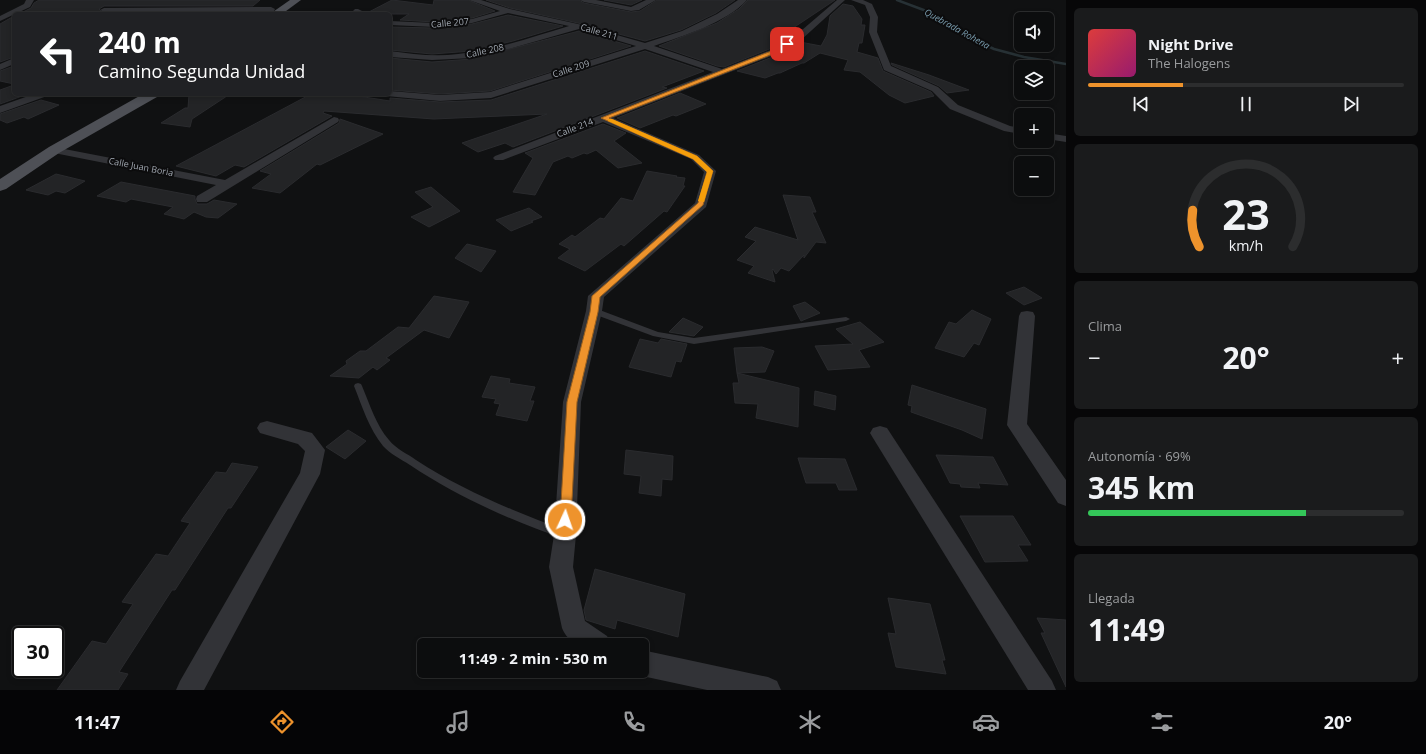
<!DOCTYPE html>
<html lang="es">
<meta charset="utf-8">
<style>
body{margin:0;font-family:"Open Sans",sans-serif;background:#1a1b1c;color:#f1f3f6;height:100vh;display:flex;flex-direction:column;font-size:15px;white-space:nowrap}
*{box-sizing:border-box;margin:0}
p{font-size:13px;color:#9a9c9e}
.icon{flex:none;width:22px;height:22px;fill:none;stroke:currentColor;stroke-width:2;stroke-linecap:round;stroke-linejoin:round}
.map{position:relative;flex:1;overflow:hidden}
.side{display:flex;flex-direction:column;gap:8px;padding:8px;background:#070708;width:360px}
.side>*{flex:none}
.guide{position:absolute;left:12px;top:12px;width:380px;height:84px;border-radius:6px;box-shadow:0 2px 6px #0003,0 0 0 1px #2c2d2e;background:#202124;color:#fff;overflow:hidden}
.tools{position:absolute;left:1014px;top:12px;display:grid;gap:8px}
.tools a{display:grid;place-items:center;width:40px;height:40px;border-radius:6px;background:#0c0d0e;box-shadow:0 2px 6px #0003,0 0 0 1px #2c2d2e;font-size:20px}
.speed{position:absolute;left:12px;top:626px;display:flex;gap:8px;font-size:20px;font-weight:700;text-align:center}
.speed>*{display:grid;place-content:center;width:52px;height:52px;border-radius:50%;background:#0c0d0e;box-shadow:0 2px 6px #0003,0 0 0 1px #2c2d2e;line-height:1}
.speed .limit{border:2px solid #111;border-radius:6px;background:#fff;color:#111}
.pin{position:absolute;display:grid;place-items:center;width:34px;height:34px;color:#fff;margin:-17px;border-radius:8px;box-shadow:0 2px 6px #0006}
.me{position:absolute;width:44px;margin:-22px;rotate:3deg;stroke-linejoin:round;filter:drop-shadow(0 0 3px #0008)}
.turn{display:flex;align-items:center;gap:14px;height:84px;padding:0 20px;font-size:18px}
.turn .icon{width:52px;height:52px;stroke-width:2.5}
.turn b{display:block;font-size:28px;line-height:34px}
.big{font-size:30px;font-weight:700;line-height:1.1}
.side .card{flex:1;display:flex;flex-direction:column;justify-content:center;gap:6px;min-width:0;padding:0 14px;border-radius:6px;background:#1a1b1c}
.side .dial{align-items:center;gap:0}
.dial svg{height:104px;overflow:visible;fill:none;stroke:#2c2d2e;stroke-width:7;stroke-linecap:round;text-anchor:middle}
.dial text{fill:#f1f3f6;stroke:none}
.song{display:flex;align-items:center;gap:12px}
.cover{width:48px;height:48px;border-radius:6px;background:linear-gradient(135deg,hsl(0 70% 55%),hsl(320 70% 35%))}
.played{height:4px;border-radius:2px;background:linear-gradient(90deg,#ee932c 30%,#2c2d2e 30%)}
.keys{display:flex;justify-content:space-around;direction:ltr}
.heat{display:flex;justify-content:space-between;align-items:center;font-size:22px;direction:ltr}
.charge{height:6px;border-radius:3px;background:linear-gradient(90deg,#34c759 69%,#2c2d2e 0)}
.trip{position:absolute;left:417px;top:638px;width:232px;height:40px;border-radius:6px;background:#0c0d0e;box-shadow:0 2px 6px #0003,0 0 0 1px #2c2d2e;font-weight:700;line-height:40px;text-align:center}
.menu{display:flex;height:64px;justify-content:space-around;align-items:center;background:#050506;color:#9a9c9e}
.menu .icon{width:28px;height:28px}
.menu .current{color:#ee932c}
.menu b{font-size:18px;color:#f1f3f6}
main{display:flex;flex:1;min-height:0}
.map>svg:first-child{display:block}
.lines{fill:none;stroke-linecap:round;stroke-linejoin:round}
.stream{stroke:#273135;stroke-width:2.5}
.building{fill:#232426;stroke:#2a2b2e}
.lane{fill:#323337;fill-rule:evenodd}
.street{fill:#323337;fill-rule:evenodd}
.primary{fill:#4e5056;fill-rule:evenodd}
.route{fill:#ee932c;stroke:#9b601d}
.slow{fill:#f59e0b}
.labels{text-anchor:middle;stroke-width:4;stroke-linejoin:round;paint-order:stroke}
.far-street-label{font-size:9px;fill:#a2a9b2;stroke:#0c0c0d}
.far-water-label{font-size:9px;font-style:italic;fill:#799cae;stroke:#0c0c0d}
</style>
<main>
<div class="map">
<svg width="1066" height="690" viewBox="0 0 1066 690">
<rect width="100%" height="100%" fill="#101112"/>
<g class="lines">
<polyline class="stream" points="897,0 929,12 969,37 994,49 1024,57 1066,64"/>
</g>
<g class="building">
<polygon points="39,0 260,0 253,6 104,6 99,9 104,14 244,13 243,14 19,14 31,8 34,3"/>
<polygon points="392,0 433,5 434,0 468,0 495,11 472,18 434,22 400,20 409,14 365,14"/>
<polygon points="486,0 579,0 584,3 631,12 640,11 657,0 735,0 716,13 681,30 645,41 578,23 510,8"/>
<polygon points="604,0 642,0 631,5"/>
<polygon points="748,0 835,0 778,38 786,39 772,48 724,67 717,66 659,46 717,23 739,9"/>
<polygon points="843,4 853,6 862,19 861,25 865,25 862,43 859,43 857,52 878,58 883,71 931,92 934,96 905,103 889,95 860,72 844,70 848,60 820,53 804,63 802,63 780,73 778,73 765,78 737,71 780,54 800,42 821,46 827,35 830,16"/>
<polygon points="508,15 563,26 513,41 472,51 432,54 390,50 391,27 434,28 472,24"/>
<polygon points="14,16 14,57 0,62 0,24"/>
<polygon points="579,31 631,46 490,91 440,94 390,90 390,58 432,62 472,59"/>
<polygon points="645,51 704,71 662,87 667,88 513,147 505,143 478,152 462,143 547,114 434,119 324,111 323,113 332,116 244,167 235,165 216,176 176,166 311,94 345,94 390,101 390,98 440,102 491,100"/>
<polygon points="891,63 929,75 969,90 947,93 939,86 892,65"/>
<polygon points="14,66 14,84 0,81 0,71"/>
<polygon points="14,85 14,95 25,95 0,104 0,90"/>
<polygon points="680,93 706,104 676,116 673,115 640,128 617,118"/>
<polygon points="189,94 230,94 192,119 190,127 161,123 185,108 188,108"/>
<polygon points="41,100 59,105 28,119 24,117 7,123 0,120 0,114"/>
<polygon points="340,119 383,134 320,165 317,164 280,193 252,188 271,174 260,171 339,123"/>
<polygon points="603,124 626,133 614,141 642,163 618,168 596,150 587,154 584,153 572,158 568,156 553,162 535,195 513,192 533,158 525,153"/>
<polygon points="647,171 677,176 676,177 685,178 683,186 685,186 667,212 664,211 624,246 621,244 585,271 558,258 570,249 559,244 572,235 575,237 600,218 604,219 621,198 633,201"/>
<polygon points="56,174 85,181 65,193 56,191 48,195 26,190"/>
<polygon points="121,182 195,196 195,199 197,204 207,204 214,200 237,204 218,218 206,217 194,212 184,219 164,214 173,207 131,199 126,202 97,196"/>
<polygon points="431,187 460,211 429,227 411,217 433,207 415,192"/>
<polygon points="783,195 810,197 816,212 812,212 826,243 816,242 804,258 804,255 789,271 781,268 776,274 773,269 772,270 775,282 748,273 754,266 737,260 756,241 745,237 755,227 798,240"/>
<polygon points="529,208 542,217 531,221 533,222 511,231 496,220"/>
<polygon points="467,244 496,251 481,272 455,258"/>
<polygon points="1024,287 1042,298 1024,305 1006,293"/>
<polygon points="434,296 469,302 449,338 424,330 386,358 390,360 377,370 373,367 359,378 330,376 347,364 346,361 360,351 366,351 398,327 409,328"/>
<polygon points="805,302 820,313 801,321 793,306"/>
<polygon points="972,310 991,319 979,345 974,343 964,357 935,348 949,322 956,324"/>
<polygon points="683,318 703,327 694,336 669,332"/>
<polygon points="860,322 884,342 859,350 870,367 828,370 815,346 853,344 836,329"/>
<polygon points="640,339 658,343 661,339 687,344 681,362 676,361 671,377 629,367"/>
<polygon points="762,347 774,351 765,372 737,373 734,348"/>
<polygon points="737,373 799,388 798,427 756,418 758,404 735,403 733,383 739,383"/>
<polygon points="491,376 510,379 509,383 535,387 530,401 534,401 527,421 496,415 500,404 494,403 496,399 482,397"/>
<polygon points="912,385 986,409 982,439 962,430 911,412 912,406 908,405"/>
<polygon points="815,391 836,396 835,410 814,405"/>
<polygon points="348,430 366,441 345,459 326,447"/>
<polygon points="626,450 673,456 672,480 662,479 661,496 639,493 641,476 624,474"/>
<polygon points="936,455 993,457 1008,485 978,483 980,488 961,487 960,484 950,483"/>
<polygon points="798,458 845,459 857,490 839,490 836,483 806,483"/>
<polygon points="232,463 258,467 231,508 228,508 175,590 172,590 119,672 128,674 118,690 57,690 92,641 106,644 133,604 122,602 156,554 168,556 190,523 181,521 216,472 226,473"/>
<polygon points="960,516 1013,516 1031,545 1018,545 1028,561 985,562"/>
<polygon points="595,569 685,594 678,637 617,620 615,629 586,620 584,610"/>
<polygon points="888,598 930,604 945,660 942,660 946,674 896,667 888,633 896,634"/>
<polygon points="1037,618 1066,620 1066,687 1041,633 1045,633"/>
</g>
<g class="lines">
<g class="lane">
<polygon points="591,309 597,309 658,332 694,338 846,317 850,319 846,321 694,344 653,336 591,313 590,311"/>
<path d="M358,383L361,384L362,386C370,405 376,425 389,440C396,449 408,454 416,460C464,491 515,512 568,531L569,534L568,537L564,539C510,520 458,497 410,465C401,459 390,454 383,446C369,429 362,406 354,386L355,384Z"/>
</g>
<g class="street">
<polygon points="26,0 34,0 30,7 0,21 0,16 24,4"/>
<path d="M469,0H481L510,9L578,24L645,43L682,31L717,14L738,0H747C726,23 683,36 654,46L722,69L773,49L795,36L837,0H845L801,40L779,53L613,118L699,155L716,171L706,207L604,297L602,311L581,402L576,535L573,567L585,621L607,636L611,645C590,645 571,650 562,628L549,567L554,535L563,402L586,311L588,296L695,203L704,172L691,159L603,122L503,160H495L493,158L495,156L713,72L645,49L491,98L440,101L386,96L385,94H390V91L440,95L490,92L636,46L579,29L505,50L472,58L432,60L390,57V51C412,54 435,57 458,54C496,50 532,37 569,26L508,13L472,23L434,27L390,25V21L434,23L472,19L500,11Z"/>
<polygon points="580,0 596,0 631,7 646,0 656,0 639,10 631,11 584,2"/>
<polygon points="851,0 863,0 872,4 878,17 877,32 891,66 938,87 958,105 1010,126 1021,128 1021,134 1004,131 950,109 932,91 884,70 869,32 870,17 865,5"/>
<polygon points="271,7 275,9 274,11 104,12 100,10 104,8"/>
<polygon points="355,9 358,9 362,11 359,14 350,14"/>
<polygon points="14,58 14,64 0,70 0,64"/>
<polygon points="34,94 48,94 47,96 0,113 0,106"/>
<polygon points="334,117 338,118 339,120 338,122 207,202 197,202 196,199 197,196 216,185 54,153 50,152 48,150 50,148 54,147 225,180"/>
<polygon points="1047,133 1066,136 1066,142 1047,139"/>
<polygon points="1027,311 1033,312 1035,316 1027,424 1066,480 1066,506 1058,503 1007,425 1019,316 1021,312"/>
<polygon points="267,421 312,433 325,450 320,474 204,690 176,690 180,681 300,473 305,451 298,444 260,433 257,428 260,423"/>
<polygon points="880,426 887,428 1052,681 1056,690 1028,690 873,438 870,433 873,428"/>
<polygon points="642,650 768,677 777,681 781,690 707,690 642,676 632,671 642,671"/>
</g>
<g class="primary">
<polygon points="290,0 301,0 282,14 270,14"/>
<polygon points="143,94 158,94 157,97 59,153 6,189 0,191 0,179 49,147"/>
</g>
</g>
<polygon class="route" points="785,43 789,44 778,52 609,118 697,156 713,171 703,205 600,297 598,312 577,402 571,520 570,523 565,525 561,523 560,520 567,402 590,312 592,296 698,203 707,172 693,159 601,118 748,60 774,50"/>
<polygon class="slow" points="608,119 612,119 697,156 713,171 704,202 698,201 707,172 693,159 608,121"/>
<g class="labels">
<g class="far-street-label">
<text transform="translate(450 23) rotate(-5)" y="3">Calle 207</text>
<text transform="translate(599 32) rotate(16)" y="3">Calle 211</text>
<text transform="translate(485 51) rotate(-12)" y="3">Calle 208</text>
<text transform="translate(571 69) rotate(-18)" y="3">Calle 209</text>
<text transform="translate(575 128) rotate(-21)" y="3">Calle 214</text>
<text transform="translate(141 167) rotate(11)" y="3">Calle Juan Boria</text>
</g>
<g class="far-water-label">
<text transform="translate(957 29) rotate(29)" y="3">Quebrada Rohena</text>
</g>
</g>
</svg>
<div class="tools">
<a><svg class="icon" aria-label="sound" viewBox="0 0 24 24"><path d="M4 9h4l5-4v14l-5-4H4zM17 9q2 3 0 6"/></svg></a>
<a><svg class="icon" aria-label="layers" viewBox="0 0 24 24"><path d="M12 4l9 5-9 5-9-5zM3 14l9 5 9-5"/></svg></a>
<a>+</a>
<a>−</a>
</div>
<div class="speed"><div class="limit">30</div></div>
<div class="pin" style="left:787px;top:44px;background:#d93025"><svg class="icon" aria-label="arrive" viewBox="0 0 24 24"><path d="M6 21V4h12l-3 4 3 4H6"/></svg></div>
<svg class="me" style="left:565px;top:520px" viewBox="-20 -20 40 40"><circle r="17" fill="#ee932c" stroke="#fff" stroke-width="3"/><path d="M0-11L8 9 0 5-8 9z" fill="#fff"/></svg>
<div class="trip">11:49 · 2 min · 530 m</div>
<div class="guide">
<div class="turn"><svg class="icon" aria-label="left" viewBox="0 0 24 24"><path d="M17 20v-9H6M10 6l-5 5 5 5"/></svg><div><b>240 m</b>Camino Segunda Unidad</div></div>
</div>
</div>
<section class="side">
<div class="card">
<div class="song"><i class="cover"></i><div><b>Night Drive</b><p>The Halogens</p></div></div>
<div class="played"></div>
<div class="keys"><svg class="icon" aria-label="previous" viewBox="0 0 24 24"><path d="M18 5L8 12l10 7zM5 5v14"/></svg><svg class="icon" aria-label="pause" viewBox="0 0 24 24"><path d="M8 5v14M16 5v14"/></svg><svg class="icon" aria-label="next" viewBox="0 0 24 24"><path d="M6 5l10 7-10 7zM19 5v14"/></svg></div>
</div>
<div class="card dial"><svg viewBox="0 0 100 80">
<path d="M14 69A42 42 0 1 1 86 69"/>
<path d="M14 69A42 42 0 0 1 9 41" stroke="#ee932c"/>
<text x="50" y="56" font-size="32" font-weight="700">23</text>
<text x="50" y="72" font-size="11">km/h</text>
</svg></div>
<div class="card"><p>Clima</p>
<div class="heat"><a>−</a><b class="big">20°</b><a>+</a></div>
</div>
<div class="card"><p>Autonomía · 69%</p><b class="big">345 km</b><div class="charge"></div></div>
<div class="card"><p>Llegada</p><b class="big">11:49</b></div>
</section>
</main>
<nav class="menu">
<b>11:47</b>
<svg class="icon current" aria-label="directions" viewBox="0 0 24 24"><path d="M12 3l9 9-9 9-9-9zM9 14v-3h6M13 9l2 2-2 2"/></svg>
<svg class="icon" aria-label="music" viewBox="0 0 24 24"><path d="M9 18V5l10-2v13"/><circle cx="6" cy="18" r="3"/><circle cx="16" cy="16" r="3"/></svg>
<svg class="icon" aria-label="phone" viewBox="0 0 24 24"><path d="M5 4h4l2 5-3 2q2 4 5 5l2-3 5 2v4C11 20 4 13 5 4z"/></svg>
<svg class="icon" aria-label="climate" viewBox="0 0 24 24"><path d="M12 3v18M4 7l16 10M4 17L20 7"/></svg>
<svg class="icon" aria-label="car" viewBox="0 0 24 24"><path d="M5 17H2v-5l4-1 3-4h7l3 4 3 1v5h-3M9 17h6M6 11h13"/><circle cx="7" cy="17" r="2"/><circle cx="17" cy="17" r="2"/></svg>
<svg class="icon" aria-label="filters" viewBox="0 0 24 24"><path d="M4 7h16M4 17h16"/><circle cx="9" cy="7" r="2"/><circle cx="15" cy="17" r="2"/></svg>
<b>20°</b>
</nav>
